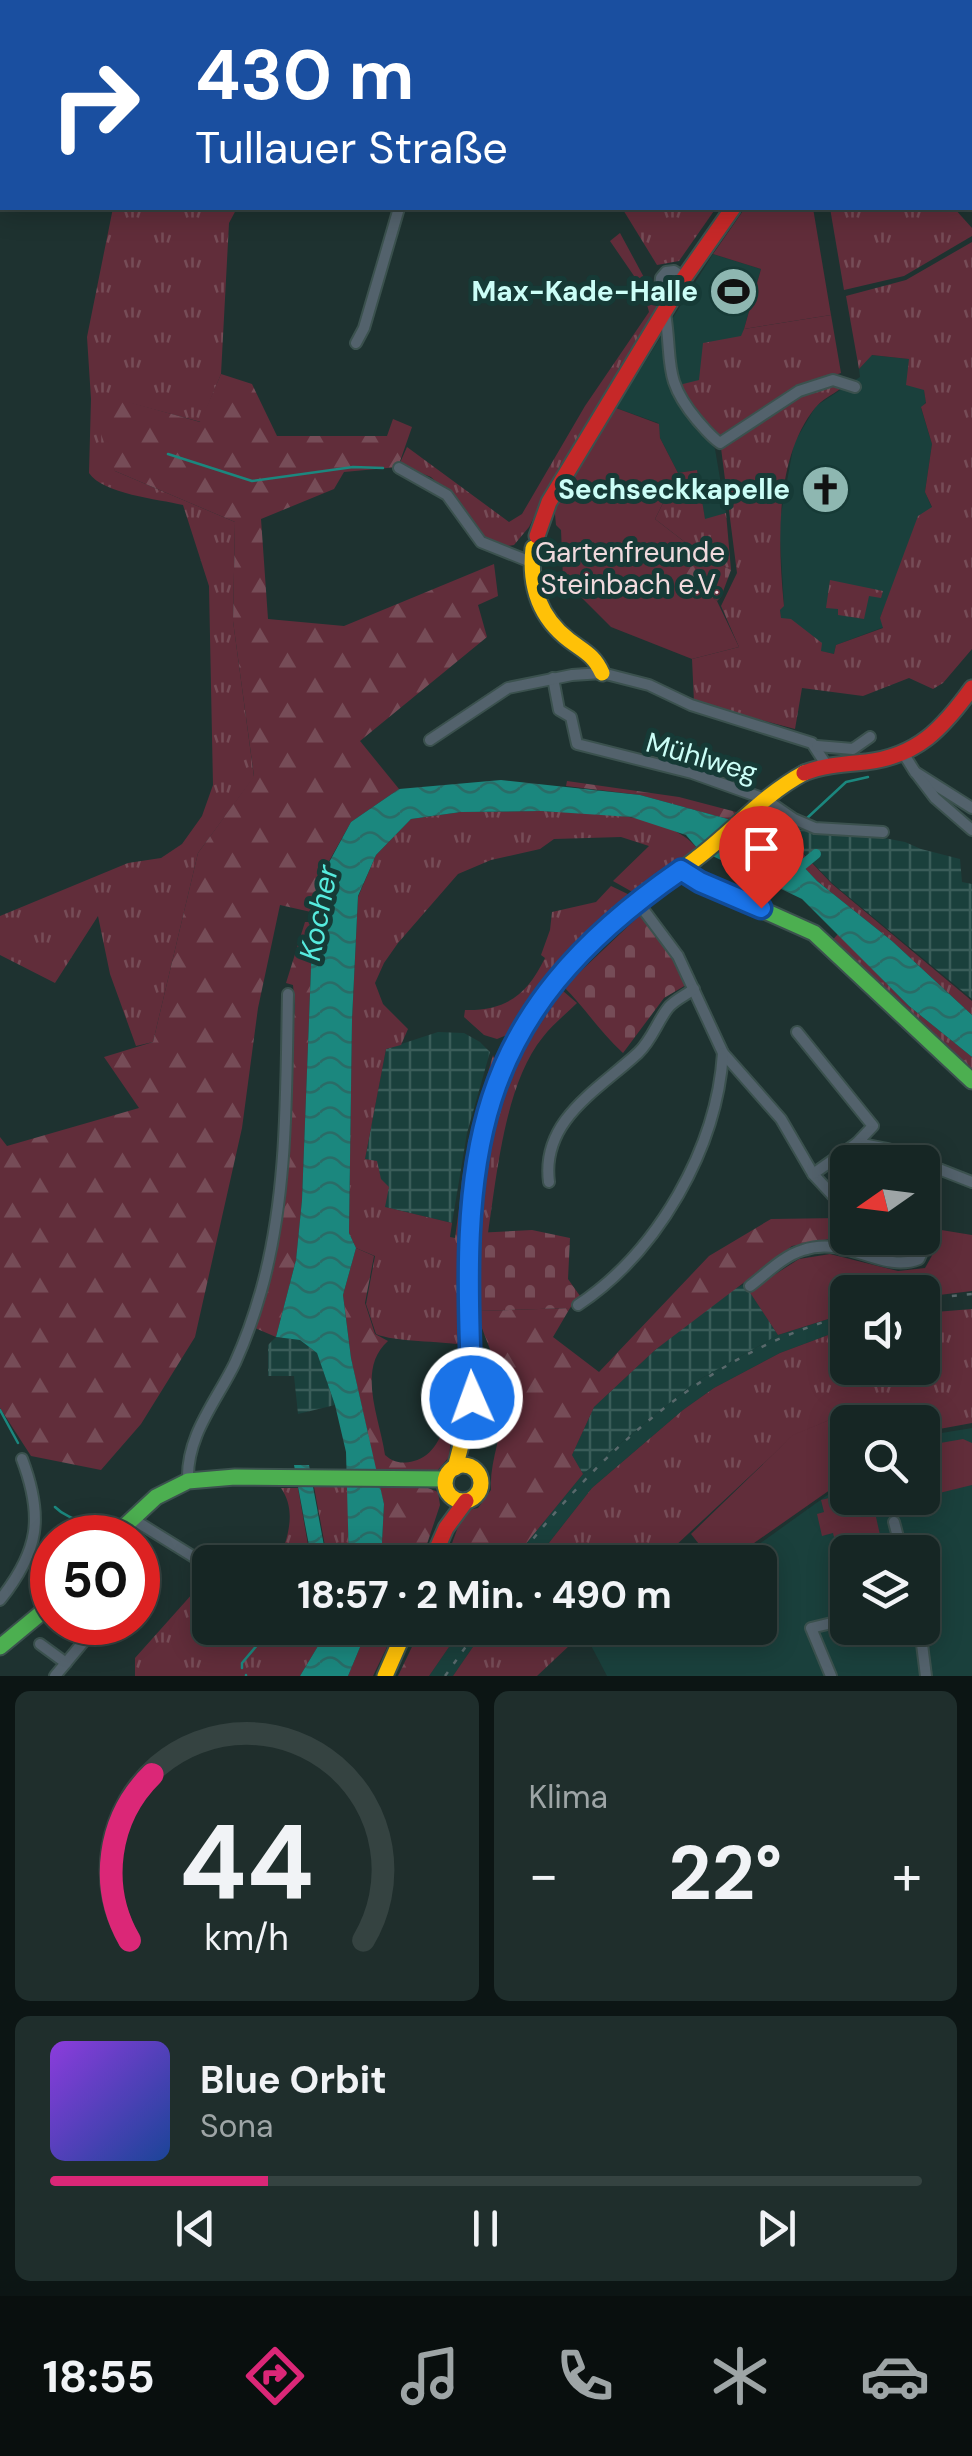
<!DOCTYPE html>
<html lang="de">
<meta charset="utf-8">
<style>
body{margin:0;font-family:"DM Sans",sans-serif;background:#1f2e2c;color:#f1f3f6;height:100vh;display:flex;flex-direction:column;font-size:38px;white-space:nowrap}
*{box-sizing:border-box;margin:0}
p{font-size:32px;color:#9ea5a6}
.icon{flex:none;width:55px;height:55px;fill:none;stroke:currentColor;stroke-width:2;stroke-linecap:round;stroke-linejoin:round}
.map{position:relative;height:1676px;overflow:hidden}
.drawer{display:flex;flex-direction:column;gap:15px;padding:15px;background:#0c1514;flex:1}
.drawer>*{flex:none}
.guide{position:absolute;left:0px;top:0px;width:972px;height:210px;box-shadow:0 5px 25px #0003,0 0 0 2px #354341;background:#1a4fa0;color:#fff;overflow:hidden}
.needle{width:65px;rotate:256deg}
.tools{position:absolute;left:830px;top:1145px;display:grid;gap:20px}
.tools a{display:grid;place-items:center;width:110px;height:110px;border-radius:15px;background:#162624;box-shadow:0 5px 25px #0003,0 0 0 2px #354341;font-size:50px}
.speed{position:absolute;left:30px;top:1515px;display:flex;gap:20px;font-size:50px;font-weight:700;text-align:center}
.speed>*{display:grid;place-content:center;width:130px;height:130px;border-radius:50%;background:#162624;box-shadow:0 5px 25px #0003,0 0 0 2px #354341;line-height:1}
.speed .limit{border:15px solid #d22;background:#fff;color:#111}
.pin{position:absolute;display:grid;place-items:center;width:85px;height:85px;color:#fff;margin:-102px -42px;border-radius:50% 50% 50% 0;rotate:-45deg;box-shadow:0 0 10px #0007}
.pin .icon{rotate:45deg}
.me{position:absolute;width:110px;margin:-55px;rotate:358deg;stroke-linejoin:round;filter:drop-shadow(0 0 8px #0008)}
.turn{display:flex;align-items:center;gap:35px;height:210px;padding:0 30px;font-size:45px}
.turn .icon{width:130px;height:130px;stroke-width:2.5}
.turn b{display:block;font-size:70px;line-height:85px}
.big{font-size:75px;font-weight:700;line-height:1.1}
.drawer .tile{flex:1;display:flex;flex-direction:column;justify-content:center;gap:15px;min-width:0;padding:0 35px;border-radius:15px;background:#1f2e2c}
.drawer .dial{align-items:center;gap:0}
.dial svg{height:260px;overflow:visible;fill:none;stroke:#354341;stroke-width:7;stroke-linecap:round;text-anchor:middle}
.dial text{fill:#f1f3f6;stroke:none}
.song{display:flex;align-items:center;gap:30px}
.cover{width:120px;height:120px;border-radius:15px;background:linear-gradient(135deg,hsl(270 70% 55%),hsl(220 70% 35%))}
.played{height:10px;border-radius:5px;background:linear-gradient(90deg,#db2777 25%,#354341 25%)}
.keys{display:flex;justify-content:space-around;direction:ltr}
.heat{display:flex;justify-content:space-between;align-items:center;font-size:55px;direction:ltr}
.drawer .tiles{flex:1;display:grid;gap:15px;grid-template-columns:1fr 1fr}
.tile:last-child{grid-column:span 2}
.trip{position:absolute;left:192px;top:1545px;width:585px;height:100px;border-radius:15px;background:#162624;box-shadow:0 5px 25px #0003,0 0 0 2px #354341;font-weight:700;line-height:100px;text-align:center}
.dock{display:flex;height:160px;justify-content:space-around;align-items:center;background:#090f0e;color:#9ea5a6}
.dock .icon{width:70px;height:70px}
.dock .on{color:#db2777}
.dock b{font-size:45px;color:#f1f3f6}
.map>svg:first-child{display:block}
.built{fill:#1a403c;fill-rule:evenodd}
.industrial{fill:url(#industrial-grid)}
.grass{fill:url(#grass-tufts)}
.forest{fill:url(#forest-firs)}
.cemetery{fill:url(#cemetery-stones)}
.garden{fill:#612d3a}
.water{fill:url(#water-waves)}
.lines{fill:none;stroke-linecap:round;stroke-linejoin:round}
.stream{stroke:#1b877e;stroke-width:2.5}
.canal{stroke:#1b877e;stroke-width:10}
.street-casing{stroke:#3b514e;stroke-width:14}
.fast-casing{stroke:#3b514e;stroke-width:19}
.slow-casing{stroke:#3b514e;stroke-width:19}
.jam-casing{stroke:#3b514e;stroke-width:19}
.street{stroke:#53626c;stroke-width:10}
.fast{stroke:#4caf50;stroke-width:15}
.slow{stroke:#ffc107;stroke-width:15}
.jam{stroke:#c62828;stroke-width:15}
.rail{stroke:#59696c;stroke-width:2.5;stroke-dasharray:5 10;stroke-linecap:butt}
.route-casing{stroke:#114b97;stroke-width:25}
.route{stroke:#1a73e8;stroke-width:18}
.labels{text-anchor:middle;stroke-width:10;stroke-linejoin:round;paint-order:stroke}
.poi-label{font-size:28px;font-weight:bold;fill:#cbfef7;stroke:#163a36;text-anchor:end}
.park-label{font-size:28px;fill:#f0dadd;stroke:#163a36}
.street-label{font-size:28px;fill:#cbfef7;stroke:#163a36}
.water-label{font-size:30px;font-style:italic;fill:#56ebde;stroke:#163a36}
</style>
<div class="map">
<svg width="972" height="1676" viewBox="0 0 972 1676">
<defs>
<pattern id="industrial-grid" width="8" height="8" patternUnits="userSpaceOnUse" patternTransform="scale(2.5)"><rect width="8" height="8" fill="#1a403c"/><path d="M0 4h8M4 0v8" fill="none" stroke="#3a5d59"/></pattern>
<pattern id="grass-tufts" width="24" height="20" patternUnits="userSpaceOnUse" patternTransform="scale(2.5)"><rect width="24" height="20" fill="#612d3a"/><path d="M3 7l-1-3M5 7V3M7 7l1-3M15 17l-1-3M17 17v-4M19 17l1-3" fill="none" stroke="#764c57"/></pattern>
<pattern id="forest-firs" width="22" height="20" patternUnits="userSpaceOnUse" patternTransform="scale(2.5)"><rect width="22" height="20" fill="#612d3a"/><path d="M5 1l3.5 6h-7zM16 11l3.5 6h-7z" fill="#764c57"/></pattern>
<pattern id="cemetery-stones" width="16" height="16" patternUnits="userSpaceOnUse" patternTransform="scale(2.5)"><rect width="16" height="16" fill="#612d3a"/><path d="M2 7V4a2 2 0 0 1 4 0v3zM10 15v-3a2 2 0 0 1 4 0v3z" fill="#764c57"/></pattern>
<pattern id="water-waves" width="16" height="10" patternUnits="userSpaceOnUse" patternTransform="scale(2.5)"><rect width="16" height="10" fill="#1b877e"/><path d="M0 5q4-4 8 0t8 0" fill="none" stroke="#2a6c67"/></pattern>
</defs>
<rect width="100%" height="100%" fill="#1e3230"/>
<g class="built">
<polygon points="713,254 761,269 742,336 699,380 675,393 715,449 726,513 705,520 697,470 678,473 660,438 658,423 616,408"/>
<polygon points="871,355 909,359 924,390 926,402 921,408 932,444 925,492 932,508 900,568 880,618 884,627 836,645 834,654 820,651 781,619 780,610 784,605 779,525 794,443 816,406 860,377 859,369"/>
<polygon points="847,1313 847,1328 780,1353 714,1388 683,1410 592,1488 534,1562 511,1562 583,1474 695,1382 778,1335"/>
<path d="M972,1428V1676H607L586,1636L595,1628H760V1562H734L847,1481L848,1498H922L923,1436ZM848,1552H922V1628H848Z"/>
<polygon points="462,1628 486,1628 453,1676 429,1676"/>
</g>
<g class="industrial">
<polygon points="799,830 858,833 905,842 921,849 960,859 962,882 972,884 972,999 832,883 791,840"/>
<polygon points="438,1032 464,1033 480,1042 490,1052 467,1133 452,1223 385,1207 383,1182 365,1159 386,1049"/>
<polygon points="745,1284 778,1335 695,1382 583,1474 572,1455 594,1407 655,1350 730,1291"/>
<polygon points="276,1337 300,1340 317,1353 335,1405 298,1414 294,1376 268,1376 268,1345"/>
</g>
<g class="grass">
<path d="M113,208H237L229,223L221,374L201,422L104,396L115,471L235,522L233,621L254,777L198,853L153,1042L136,1046L110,974L98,916L55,983L0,955V916L128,863L161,858L182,844L202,816L213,785L209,586L183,505C158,499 103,494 89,473L91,399L87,337Z"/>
<polygon points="622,208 716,208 679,261 657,265"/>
<polygon points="830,208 954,208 972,228 972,236 904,276 844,290"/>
<polygon points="620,233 660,307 623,372 557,471 529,527 514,545 501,547 482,540 448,493 431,477 399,465 407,447 509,522 522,514 585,406 649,312 643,289 610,241"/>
<path d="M972,242V649L943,683L933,689L909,678L863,696L802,688L795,729L694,702L692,659L739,647L721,606L737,573L721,448L801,395L836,383L840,389C832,395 821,400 815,408C774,459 778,545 784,606L780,610L781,618L791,619L822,643L821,651L834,654L836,645L883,628L880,618L918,516L932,507L925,492L932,444L921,407L926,403L924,390L906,385L909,359L872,355L859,369L846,296L906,280Z"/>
<polygon points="831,315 841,373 802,386 725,437 714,435 677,390 683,384 699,380 703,343 741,336 744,329"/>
<polygon points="697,470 705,519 726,513 731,570 699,553 655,519 678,473"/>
<polygon points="830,580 883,591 881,598 869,596 864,619 838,615 838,609 826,608"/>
<path d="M541,811C588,814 666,810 698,849L636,894L613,881L649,846L621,837L554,839L540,849L491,860L458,874L398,943L384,963L375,983L383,1004L408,1029L401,1045L386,1049L365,1159L377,1161L381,1179L389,1187L385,1207L452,1223L450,1237L455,1238L468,1142L493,1055L497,1066L485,1099L464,1345C441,1341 394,1342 376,1334L366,1304L375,1256L356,1248L349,1233L352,1020L358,897L376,855L411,819L461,812Z"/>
<polygon points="764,813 799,830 791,841 832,884 972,1001 972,1015 892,941 817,881 785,847 746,824"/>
<path d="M611,886L634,897L512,1033L497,1039L484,1035L464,1017L465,1010C506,1011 527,995 545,958L541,955L550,930L552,912L596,902Z"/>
<polygon points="838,934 909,1006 972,1057 972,1076 828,945"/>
<path d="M563,991L577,1003C566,1014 553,1024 543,1037C505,1083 497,1174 488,1233H475C481,1143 498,1058 563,991Z"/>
<polygon points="972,1309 972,1423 923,1432 922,1422 874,1422 871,1413 841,1415 793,1436 658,1562 534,1562 592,1488 683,1410 714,1388 780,1353 847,1328 848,1368 922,1368 923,1313"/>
<polygon points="312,1476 348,1477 349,1562 328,1562"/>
<path d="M281,1488H298L311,1562H278C288,1538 297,1511 281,1488Z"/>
<polygon points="210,1574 210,1628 320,1628 321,1641 300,1676 135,1676 135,1658"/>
<polygon points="486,1628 588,1628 537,1676 453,1676"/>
</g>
<g class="forest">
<polygon points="221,374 252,384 277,436 387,436 393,419 412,427 398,467 344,472 334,489 261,519 268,619 344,626 494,564 498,596 478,605 487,637 360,741 399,789 351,822 319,879 312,942 302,1200 296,1260 276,1337 255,1328 274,1267 295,1005 293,985 286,983 305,922 309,922 311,912 280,905 258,1008 242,1128 195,1337 141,1424 101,1470 31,1456 0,1408 0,1137 7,1146 139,1108 104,1057 153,1042 198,853 254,776 233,621 235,522 115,471 99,429 104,395 200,422"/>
<polygon points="567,781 679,797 740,813 731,820 640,795 566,786"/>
<path d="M841,1218L847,1222L848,1238C870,1238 890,1244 913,1246L911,1254L895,1256L829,1239L792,1246L655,1350L594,1407L572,1455L583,1474L511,1562H445L464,1511L478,1508L491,1490C489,1459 506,1428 503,1395C500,1368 484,1337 476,1311L570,1308L553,1337L599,1372L709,1256L771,1219Z"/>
<path d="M356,1248L374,1256L365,1303L375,1334L388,1341C356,1369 380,1419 385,1455C394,1463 402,1464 414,1461C453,1451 451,1383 457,1350L460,1352L449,1457L436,1472L376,1471L351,1358L343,1295Z"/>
<polygon points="380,1488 428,1488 438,1492 440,1505 421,1562 381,1562 384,1504"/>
<polygon points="368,1628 396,1628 373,1676 348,1676"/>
<polygon points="421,1628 462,1628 429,1676 398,1676"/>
</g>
<g class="cemetery">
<polygon points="699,553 731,570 721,597 717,601 683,578"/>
<path d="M641,914L670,953L686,985L664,998L623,1053C600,1032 585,1008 564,987Z"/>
<polygon points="532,1230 570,1238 568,1279 580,1296 570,1308 476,1311 475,1233"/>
</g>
<g class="garden">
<polygon points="745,208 813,208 831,315 744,329 761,269 713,254"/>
<polygon points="616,408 659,424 660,438 678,473 655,519 699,553 684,578 717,601 739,647 692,659 611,627 563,579 561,530 556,525 554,504"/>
<polygon points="923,1227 972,1235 972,1291 923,1297 922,1292 848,1292 847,1313 778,1335 749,1291 799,1259 830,1254 898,1271 925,1268 934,1252 929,1236 923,1235"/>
<polygon points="871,1414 873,1422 848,1422 847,1478 727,1562 713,1562 691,1534 793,1435 841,1415"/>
<polygon points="963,1439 972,1443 972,1485 923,1497 923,1446"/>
<polygon points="847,1488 848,1498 920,1498 874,1508 882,1544 838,1554 833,1533 822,1536 817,1514 824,1512 821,1500 837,1496"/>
</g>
<g class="water">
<polygon points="501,780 640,795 746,824 785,847 817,881 892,941 972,1015 972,1057 909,1006 802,899 698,849 686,835 631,817 541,811 461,812 411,819 376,855 358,896 352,1020 349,1233 356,1248 343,1295 351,1358 384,1504 381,1562 349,1562 346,1452 335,1405 317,1353 300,1340 276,1337 296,1260 302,1200 312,942 320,879 351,822 399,789"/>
<polygon points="294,1465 309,1465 327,1562 312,1562"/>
<polygon points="320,1628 368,1628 348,1676 300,1676 321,1641"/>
</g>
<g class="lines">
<g class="stream">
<polyline points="168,454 252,481 353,467 383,468"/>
<polyline points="805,820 846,782 868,777"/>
<polyline points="784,848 800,827"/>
<polyline points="0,1410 18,1443"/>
<path d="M55,1507C70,1522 88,1520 106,1531"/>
<polyline points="232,1628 230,1634 235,1642 257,1637 259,1643 242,1663 242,1668"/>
<polyline points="246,1675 246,1676"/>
</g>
<polyline class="canal" points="794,872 816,854"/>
<defs>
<g id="street">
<polyline points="369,0 373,2"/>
<polyline points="714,2 719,0"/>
<polyline points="842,2 843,0"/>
<polyline points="673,297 660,290 661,278 666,272 674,271 684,278"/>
<path d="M665,313C673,362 662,378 697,420C705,429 710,436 720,443L799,391L833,380L855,387"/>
<polyline points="356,343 364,328 399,208"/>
<polyline points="399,468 447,495 481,542 531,562"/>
<polyline points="553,678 559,710 571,717 577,744 692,773 765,799 794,819 815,828 883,832"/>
<polyline points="430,740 508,688 572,675 602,673 649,685 691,705 812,743 827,766"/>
<polyline points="817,746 853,749 870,737"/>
<polyline points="905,756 915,772 972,808"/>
<polyline points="916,773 935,798 972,830"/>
<polyline points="637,901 678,956 723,1053 781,1119 813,1174 848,1212"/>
<polyline points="797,1032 873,1126 857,1143 888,1149 972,1182"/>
<polyline points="813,1174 857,1143"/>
<path d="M549,1182C541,1120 598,1090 638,1053C652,1040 657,1022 668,1008C674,1000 686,995 694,989"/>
<path d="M750,1286C766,1274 783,1256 803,1250C848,1235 882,1274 919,1259L923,1250L921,1240L902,1238"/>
<path d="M578,1305C658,1252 717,1148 723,1053"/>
<path d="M188,1481C186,1436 216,1402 235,1363C246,1339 254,1316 261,1291C288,1196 286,1091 288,994"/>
<polyline points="131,1518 210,1567"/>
<polyline points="894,1522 902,1552"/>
<polyline points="138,1599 153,1575"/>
<path d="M0,1600C39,1551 44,1517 22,1459"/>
<polyline points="920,1628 926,1676"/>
<polyline points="40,1644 66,1663"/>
<polyline points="55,1676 100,1622"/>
<polyline points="831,1676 811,1628 848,1619"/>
</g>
<g id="fast">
<polyline points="971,0 972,21"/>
<polyline points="681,870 700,882 814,933 972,1081"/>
<polyline points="112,1538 156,1497 188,1481 235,1477 446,1479"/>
<polyline points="0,1647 52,1604"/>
</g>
<g id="slow">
<path d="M533,548C529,585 539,617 569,640C585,652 594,655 602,673"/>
<circle cx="463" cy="1483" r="18"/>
<path d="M455,1468C481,1382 463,1293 469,1204C478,1084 537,983 629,906C651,889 676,875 697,858C734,830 763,795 804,773"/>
<polyline points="385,1676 406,1628"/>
</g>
<g id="jam">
<polyline points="537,536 549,502 673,297 683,290 684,278 733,208"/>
<path d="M804,773C824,765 845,764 866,762C918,756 943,728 972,688"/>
<polyline points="431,1562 446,1528 466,1501"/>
</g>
</defs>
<use href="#street" class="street-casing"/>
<use href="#fast" class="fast-casing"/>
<use href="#slow" class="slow-casing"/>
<use href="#jam" class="jam-casing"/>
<use href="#street" class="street"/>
<use href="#fast" class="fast"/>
<use href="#slow" class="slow"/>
<use href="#jam" class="jam"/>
<g class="rail">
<polyline points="922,1299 972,1294"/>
<path d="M515,1562C599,1452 709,1351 848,1315"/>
<polyline points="445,1676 479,1628"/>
</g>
</g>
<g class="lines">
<defs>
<path id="route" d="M472,1398C461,1156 466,1018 681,870L700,882L761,908"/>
</defs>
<use href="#route" class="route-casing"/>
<use href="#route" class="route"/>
</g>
<defs>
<symbol id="stadium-disc" viewBox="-11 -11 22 22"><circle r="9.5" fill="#8eb7b1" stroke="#163a36"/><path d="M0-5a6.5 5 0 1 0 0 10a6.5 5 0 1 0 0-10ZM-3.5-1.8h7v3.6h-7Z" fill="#111"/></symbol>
<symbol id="church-disc" viewBox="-11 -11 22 22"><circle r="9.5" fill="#8eb7b1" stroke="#163a36"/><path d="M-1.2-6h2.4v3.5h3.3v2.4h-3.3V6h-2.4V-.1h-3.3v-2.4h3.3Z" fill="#111"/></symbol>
</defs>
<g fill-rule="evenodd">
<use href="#stadium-disc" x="706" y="264" width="55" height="55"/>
<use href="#church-disc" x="798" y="462" width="55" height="55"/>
</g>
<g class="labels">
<g class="poi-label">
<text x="698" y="301">Max-Kade-Halle</text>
<text x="790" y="499">Sechseckkapelle</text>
</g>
<g class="park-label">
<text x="630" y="562">Gartenfreunde<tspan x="630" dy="32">Steinbach e.V.</tspan></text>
</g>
<g class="street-label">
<text transform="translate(702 757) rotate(16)" y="10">Mühlweg</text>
</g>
<g class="water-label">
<text transform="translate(319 913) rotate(-79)" y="10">Kocher</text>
</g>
</g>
</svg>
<div class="tools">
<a><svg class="needle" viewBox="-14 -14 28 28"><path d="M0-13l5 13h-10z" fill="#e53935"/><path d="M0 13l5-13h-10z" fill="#9ea5a6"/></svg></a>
<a><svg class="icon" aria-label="sound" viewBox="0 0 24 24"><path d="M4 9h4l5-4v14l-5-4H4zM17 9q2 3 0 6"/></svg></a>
<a><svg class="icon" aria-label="search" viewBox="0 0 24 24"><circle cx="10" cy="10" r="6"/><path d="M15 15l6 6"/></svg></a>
<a><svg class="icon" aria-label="layers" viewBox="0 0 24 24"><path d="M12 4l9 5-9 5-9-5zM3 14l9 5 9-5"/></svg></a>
</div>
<div class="speed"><div class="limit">50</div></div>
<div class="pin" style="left:761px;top:908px;background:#d93025"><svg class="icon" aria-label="arrive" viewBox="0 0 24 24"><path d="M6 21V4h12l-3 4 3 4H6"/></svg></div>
<svg class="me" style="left:472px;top:1398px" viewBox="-20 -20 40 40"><circle r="17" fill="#1a73e8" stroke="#fff" stroke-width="3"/><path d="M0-11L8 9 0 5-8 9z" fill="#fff"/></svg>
<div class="trip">18:57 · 2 Min. · 490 m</div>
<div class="guide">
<div class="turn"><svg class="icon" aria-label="right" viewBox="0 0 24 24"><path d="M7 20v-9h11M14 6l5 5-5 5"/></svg><div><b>430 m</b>Tullauer Straße</div></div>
</div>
</div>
<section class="drawer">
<div class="tiles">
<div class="tile dial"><svg viewBox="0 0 100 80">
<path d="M14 69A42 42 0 1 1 86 69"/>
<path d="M14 69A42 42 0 0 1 21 18" stroke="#db2777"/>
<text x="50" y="56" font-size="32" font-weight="700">44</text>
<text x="50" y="72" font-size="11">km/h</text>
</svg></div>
<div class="tile"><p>Klima</p>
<div class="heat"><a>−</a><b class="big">22°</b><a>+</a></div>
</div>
<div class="tile">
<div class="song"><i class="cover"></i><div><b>Blue Orbit</b><p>Sona</p></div></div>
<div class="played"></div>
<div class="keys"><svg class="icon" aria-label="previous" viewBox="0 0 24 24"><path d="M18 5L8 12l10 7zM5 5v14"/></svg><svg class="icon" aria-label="pause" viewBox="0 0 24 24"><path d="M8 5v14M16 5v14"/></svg><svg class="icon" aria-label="next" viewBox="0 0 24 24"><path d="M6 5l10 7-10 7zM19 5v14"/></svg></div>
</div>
</div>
</section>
<nav class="dock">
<b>18:55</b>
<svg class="icon on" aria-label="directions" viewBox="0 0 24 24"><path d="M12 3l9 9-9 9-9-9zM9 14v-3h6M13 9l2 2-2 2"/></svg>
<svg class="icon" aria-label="music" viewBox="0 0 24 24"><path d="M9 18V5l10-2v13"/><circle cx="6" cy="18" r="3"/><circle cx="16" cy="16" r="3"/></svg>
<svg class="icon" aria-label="phone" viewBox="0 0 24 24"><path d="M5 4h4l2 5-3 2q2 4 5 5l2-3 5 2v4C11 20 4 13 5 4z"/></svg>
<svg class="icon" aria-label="climate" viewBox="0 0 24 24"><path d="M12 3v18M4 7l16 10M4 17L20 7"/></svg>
<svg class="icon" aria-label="car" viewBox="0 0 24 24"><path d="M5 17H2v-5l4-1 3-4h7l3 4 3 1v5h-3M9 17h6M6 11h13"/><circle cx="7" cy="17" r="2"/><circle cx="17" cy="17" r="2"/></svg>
</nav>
